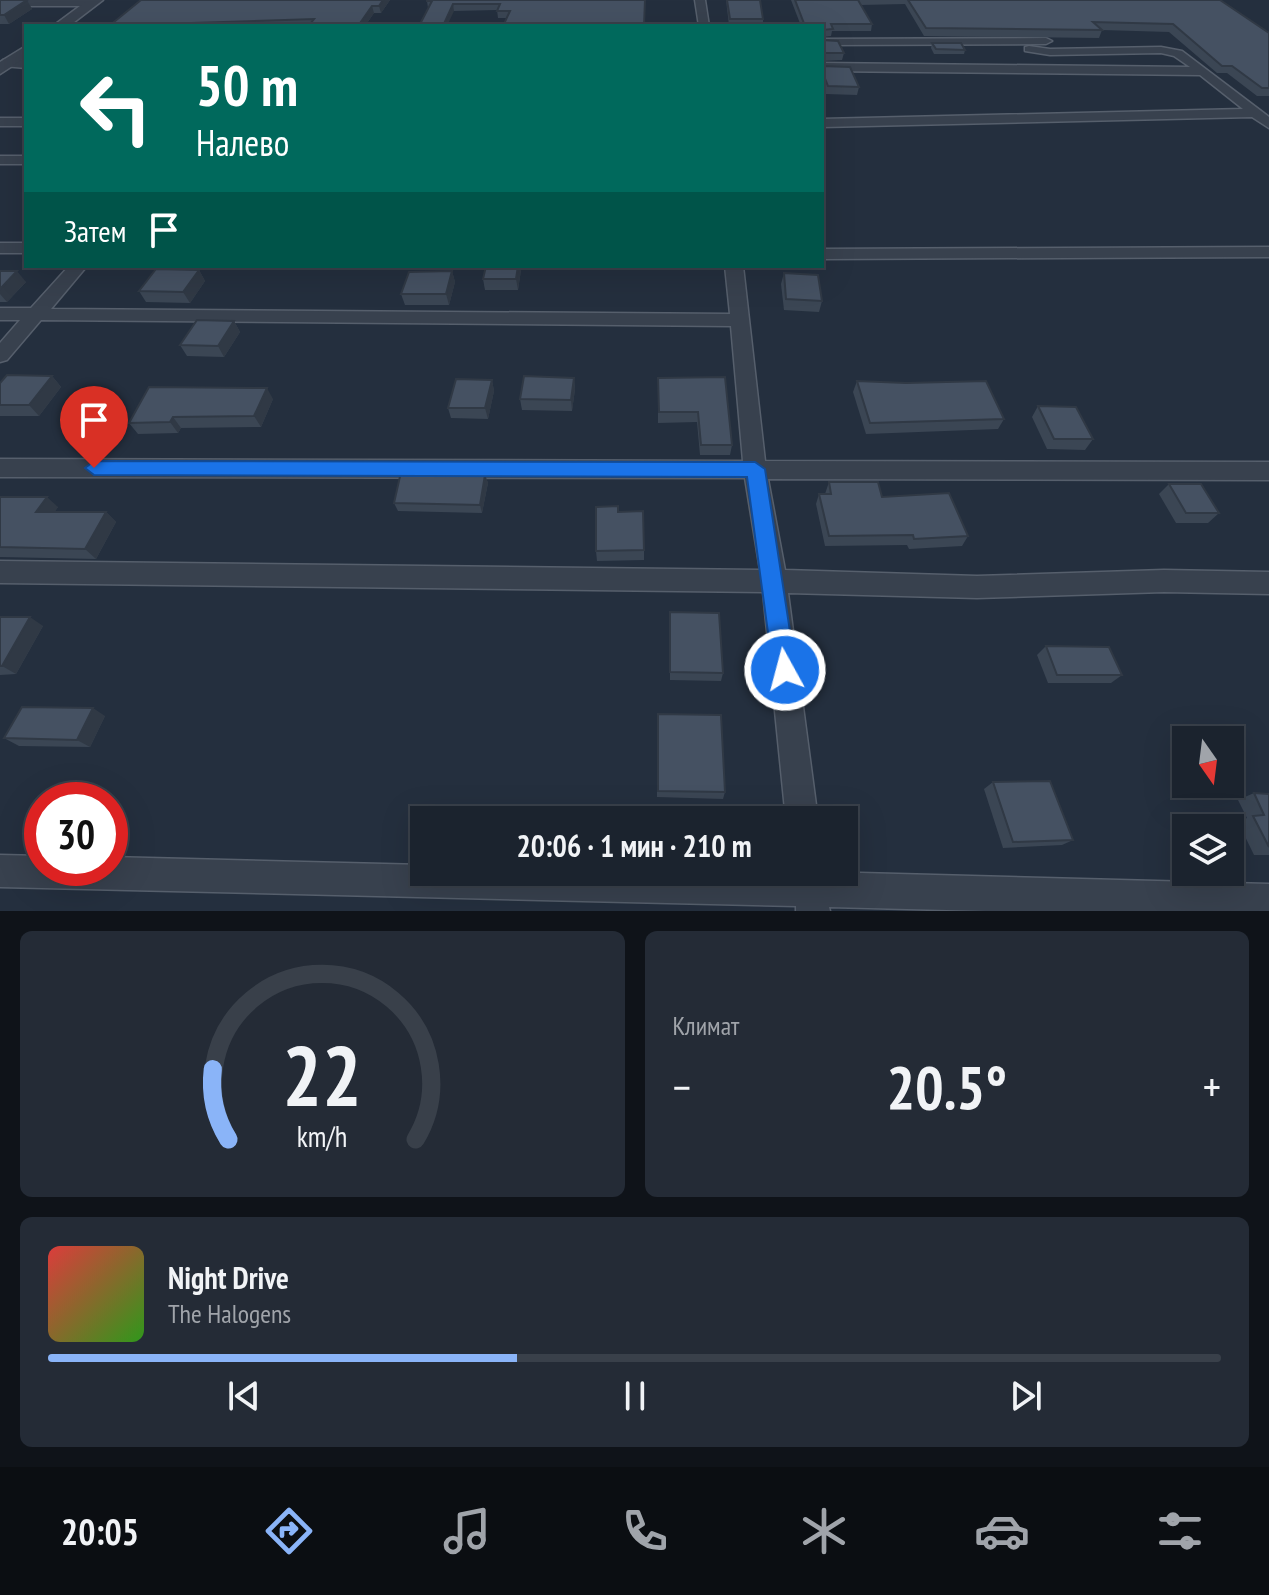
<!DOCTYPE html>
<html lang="ru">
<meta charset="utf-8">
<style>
body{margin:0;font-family:"PT Sans Narrow",sans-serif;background:#242b36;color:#f1f3f6;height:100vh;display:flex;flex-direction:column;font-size:30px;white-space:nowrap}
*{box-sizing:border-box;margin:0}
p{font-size:26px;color:#a0a4aa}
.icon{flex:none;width:44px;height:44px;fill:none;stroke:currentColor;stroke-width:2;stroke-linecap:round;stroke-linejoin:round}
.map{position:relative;height:911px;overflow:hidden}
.panel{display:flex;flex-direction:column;gap:20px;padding:20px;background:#0f1319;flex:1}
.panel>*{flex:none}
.guide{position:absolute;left:24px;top:24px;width:800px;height:244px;border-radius:0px;box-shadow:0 8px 32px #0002,0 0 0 2px #39404a;background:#00695c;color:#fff;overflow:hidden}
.needle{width:52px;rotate:166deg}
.controls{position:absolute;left:1172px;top:726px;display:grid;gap:16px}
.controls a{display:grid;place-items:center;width:72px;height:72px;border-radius:0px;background:#1b232e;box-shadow:0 8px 32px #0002,0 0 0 2px #39404a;font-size:40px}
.speed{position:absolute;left:24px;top:782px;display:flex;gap:16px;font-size:40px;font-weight:700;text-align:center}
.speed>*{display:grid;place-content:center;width:104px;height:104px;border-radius:50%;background:#1b232e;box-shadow:0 8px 32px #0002,0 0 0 2px #39404a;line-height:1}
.speed .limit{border:12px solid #d22;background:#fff;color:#111}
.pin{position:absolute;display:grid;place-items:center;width:68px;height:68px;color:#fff;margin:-82px -34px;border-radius:50% 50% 50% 0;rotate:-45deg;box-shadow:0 0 8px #0007}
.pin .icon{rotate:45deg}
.me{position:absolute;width:88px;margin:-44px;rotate:353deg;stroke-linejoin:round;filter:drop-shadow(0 0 6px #0008)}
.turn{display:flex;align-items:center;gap:28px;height:168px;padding:0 40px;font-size:36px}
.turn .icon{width:104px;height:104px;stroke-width:2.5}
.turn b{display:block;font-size:56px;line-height:68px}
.then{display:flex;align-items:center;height:76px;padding:0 40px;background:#0003;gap:16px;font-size:30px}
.big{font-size:60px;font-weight:800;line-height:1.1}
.panel .card{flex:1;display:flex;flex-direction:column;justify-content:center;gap:12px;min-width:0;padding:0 28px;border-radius:12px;background:#242b36}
.panel .dial{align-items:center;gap:0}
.dial svg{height:208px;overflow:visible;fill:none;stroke:#39404a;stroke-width:7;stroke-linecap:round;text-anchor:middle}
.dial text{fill:#f1f3f6;stroke:none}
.song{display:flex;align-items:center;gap:24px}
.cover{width:96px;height:96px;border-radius:12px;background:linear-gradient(135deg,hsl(0 70% 55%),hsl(110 70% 35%))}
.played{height:8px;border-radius:4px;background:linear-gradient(90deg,#8ab4f8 40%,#39404a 40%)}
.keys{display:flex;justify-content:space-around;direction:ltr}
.heat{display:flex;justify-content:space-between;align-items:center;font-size:44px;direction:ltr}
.panel .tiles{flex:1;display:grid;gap:20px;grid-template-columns:1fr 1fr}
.card:last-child{grid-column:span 2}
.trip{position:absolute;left:410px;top:806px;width:448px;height:80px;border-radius:0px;background:#1b232e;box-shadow:0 8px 32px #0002,0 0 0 2px #39404a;font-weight:800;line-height:80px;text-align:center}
.tab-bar{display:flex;height:128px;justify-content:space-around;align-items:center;background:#0b0e12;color:#a0a4aa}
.tab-bar .icon{width:56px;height:56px}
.tab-bar .active{color:#8ab4f8}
.tab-bar b{font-size:36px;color:#f1f3f6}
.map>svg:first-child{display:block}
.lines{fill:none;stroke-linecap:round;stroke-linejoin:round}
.minor-casing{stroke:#565f6c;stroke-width:3}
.tertiary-casing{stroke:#565f6c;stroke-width:3}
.minor{fill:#38414e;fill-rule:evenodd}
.tertiary{fill:#38414e;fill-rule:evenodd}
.wall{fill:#3b4654}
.shaded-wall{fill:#303945}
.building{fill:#455162;stroke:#303945;stroke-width:2}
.route{fill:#1a73e8;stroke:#114b97;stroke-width:2}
</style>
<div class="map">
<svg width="1269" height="911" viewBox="0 0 1269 911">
<rect width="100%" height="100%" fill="#242f3e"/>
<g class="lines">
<defs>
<g id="minor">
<polygon points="0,0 93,0 98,3 93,6 0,6"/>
<polygon points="695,0 705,0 709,26 699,26"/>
<polygon points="822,39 1046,38 1052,41 1046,44 822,45"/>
<polygon points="1029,46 1050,49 1161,47 1182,51 1269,117 1269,128 1252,117 822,127 822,119 1243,109 1200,75 822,71 822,63 1190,67 1174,56 1161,53 1050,55 1025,51 1025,47"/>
<polygon points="7,59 26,60 26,68 3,66 3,60"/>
<rect x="0" y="118" width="26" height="8"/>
<rect x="0" y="156" width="26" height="8"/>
<rect x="0" y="243" width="26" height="10"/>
<polygon points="1269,247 1269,257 822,259 822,249"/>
<polygon points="69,266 87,266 51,309 730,314 725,266 743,266 765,461 1269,462 1269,480 768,479 785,570 977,576 1164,570 1269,572 1269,594 1164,592 977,598 788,593 818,820 786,820 763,592 0,583 0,561 760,570 745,478 0,477 0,459 743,461 731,326 41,320 7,360 0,362 0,343 20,320 0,320 0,308 31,308"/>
<polygon points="0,855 42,856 42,868 110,868 110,857 424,865 424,872 824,872 1269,884 1269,911 986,911 829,907 830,911 796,911 796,906 0,887"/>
</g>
<g id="tertiary">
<polygon points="88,0 103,0 69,26 53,26"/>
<polygon points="26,46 26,57 0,74 0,62"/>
</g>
</defs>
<use href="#minor" class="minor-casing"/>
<use href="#tertiary" class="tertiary-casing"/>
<use href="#minor" class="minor"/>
<use href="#tertiary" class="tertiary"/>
</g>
<g class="wall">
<polygon points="0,0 27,0 32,9 9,24 0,24"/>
<polygon points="141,0 390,0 381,13 374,13 365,26 109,26"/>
<polygon points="645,0 507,18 498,18 497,10 454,11 428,8 427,1"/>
<polygon points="726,0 760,0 763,19 763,25 729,25"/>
<polygon points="791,0 1220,0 1269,33 1269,96 1257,96 1227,73 1217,73 1169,32 1102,30 1099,38 924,36 905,4 861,5 872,24 871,31 832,31 831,36 822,37 822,26 801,26"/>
<polygon points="822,40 844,53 842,60 822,61"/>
<polygon points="932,43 965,50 964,54 934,54 931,48"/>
<polygon points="822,66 859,87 857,95 826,94 822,82"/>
<polygon points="199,270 205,281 190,303 146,302 139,291"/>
<polygon points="521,270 518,290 485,290 483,279"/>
<polygon points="0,271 26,282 7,302 0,302"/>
<polygon points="452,271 455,282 449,305 405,305 401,294"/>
<polygon points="784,273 822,301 819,312 784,310 781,284"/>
<polygon points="234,321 240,332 224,357 187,356 180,345"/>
<polygon points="52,376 61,387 39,416 0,416 0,383"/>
<polygon points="725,377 732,445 730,455 700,455 697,422 658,423 658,378"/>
<polygon points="574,378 575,389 572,411 522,410 520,399"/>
<polygon points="492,380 494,391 488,419 451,418 448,408"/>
<polygon points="857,381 1004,419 998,429 866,434 853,392"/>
<polygon points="273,399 261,427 181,428 178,433 138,434 129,423"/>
<polygon points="1038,406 1093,439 1085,450 1047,449 1032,417"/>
<polygon points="428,475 485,475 488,483 482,513 398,511 394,503"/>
<polygon points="829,482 968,536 962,546 909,549 907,545 825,546 816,504 819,494 825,494"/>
<polygon points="1169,484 1219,513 1208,523 1176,523 1159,494"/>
<polygon points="0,497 58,507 54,512 106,512 116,522 96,559 0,557"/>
<polygon points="618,512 644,550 644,560 597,561 596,551"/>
<polygon points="670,612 723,673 721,681 670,680"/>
<polygon points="0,617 43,626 16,674 0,675"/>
<polygon points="1046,646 1122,675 1111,683 1048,683 1037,655"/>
<polygon points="105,716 90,747 19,746 4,738"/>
<polygon points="657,722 725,792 723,799 657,797"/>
<polygon points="993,782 1073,840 1062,845 1003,848 984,789"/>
<polygon points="1254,793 1269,794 1269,855 1254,855 1238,822 1247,818 1238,800"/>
</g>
<g class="shaded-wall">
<polygon points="27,0 32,9 9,24 4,15"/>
<polygon points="383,0 390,0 381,13 379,6"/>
<polygon points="453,4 454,11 447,26 443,26"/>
<polygon points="372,6 374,13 365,26 358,26"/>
<polygon points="518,266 520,266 521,270 518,290 516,279"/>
<polygon points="199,270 205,281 190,303 183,292"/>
<polygon points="17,271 26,282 7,302 0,294 0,289"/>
<polygon points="452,271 455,282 449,305 446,294"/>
<polygon points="234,321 240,332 224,357 218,346"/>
<polygon points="52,376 61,387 39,416 29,405"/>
<polygon points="574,378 575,389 572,411 571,400"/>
<polygon points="492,380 494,391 488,419 485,408"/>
<polygon points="267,388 273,399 261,427 254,416"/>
<polygon points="173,417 181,428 178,433 170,422"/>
<polygon points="485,475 488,483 482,513 480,505"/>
<polygon points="47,497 58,507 48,523 36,512"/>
<polygon points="106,512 116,522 96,559 85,549"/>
<polygon points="30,617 43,626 16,674 2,666"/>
<polygon points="93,708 105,716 90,747 77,740"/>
</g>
<g class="building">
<polygon points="0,0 27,0 4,15 0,15"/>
<polygon points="141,0 383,0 379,6 372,6 358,26 310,24 314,19 192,23 188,26 109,26"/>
<polygon points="427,0 645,0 644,26 503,26 510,11 497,11 500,4 453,4 443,26 419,26 432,1 427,1"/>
<polygon points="727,0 760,0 763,19 730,19"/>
<polygon points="795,0 858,0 872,24 831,24 833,29 822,30 822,26 805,26"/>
<polygon points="908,0 1220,0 1269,33 1269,88 1262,88 1232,66 1222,66 1173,24 1093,22 1102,30 926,28"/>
<polygon points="822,40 838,41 844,53 822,53"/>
<polygon points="932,43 961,43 965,50 936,49"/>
<polygon points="822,66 850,67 859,87 828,86 822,71"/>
<polygon points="486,266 518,266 516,279 483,279"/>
<polygon points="156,269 199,270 183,292 139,291"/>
<polygon points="0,271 17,271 0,289"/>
<polygon points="452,271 446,294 401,294 409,272"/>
<polygon points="784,273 818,275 822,301 786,299"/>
<polygon points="197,320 234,321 218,346 180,345"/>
<polygon points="7,375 52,376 29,405 0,405 0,383"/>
<polygon points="524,376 574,378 571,400 520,399"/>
<polygon points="725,377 732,445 701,445 698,412 659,412 658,378"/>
<polygon points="456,379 492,380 485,408 448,408"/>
<polygon points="857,381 906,383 986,381 1004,419 870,423"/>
<polygon points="149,387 267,388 254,416 173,417 170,422 129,423"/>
<polygon points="1038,406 1076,407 1093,439 1054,439"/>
<polygon points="401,472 427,472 427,475 485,475 480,505 394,503"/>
<polygon points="829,482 878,482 882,497 949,493 968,536 914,539 913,535 829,536 819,494 831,494"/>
<polygon points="1169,484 1201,484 1219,513 1186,513"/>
<polygon points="0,497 47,497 36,512 106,512 85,549 0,547"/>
<polygon points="618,506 618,512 643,511 644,550 596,551 596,507"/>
<polygon points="670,612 719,613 723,673 670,672"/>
<polygon points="0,617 30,617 2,666 0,666"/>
<polygon points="1046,646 1109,647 1122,675 1057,675"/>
<polygon points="22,707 93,708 77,740 4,738"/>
<polygon points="658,714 721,715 725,792 658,791"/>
<polygon points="1050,781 1073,840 1013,842 993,782"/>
<polygon points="1254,793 1269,794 1269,847 1253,816 1264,815"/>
</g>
<polygon class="route" points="94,461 755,462 765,469 796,670 793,678 785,681 777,678 773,670 747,477 94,475 85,468"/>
</svg>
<div class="controls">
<a><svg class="needle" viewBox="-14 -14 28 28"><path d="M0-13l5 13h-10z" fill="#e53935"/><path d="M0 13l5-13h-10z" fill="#a0a4aa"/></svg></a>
<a><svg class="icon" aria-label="layers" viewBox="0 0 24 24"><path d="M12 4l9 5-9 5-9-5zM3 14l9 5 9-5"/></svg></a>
</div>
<div class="speed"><div class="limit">30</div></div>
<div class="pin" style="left:94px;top:468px;background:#d93025"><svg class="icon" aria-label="arrive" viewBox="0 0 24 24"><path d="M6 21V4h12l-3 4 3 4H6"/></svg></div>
<svg class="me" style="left:785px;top:670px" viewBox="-20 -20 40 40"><circle r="17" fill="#1a73e8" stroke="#fff" stroke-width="3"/><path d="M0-11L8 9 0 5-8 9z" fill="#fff"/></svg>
<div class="trip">20:06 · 1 мин · 210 m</div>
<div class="guide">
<div class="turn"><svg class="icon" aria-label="left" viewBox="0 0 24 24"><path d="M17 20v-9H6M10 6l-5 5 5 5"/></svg><div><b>50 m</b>Налево</div></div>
<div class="then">Затем<svg class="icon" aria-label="arrive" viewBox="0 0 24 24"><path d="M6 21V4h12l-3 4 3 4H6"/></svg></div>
</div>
</div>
<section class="panel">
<div class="tiles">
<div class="card dial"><svg viewBox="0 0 100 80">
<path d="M14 69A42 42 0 1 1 86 69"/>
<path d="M14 69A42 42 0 0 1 8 42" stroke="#8ab4f8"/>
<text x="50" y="56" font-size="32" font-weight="700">22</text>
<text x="50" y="72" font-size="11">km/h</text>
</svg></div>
<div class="card"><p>Климат</p>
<div class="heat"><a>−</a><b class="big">20.5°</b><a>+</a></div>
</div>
<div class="card">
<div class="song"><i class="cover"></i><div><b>Night Drive</b><p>The Halogens</p></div></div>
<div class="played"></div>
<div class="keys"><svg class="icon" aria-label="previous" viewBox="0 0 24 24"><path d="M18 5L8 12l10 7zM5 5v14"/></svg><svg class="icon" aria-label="pause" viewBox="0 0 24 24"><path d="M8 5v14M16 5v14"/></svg><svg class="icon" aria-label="next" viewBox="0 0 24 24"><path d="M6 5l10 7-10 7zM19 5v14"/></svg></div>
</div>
</div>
</section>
<nav class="tab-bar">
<b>20:05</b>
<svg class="icon active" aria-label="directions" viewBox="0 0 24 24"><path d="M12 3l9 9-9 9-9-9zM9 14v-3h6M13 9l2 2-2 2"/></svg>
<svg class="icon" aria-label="music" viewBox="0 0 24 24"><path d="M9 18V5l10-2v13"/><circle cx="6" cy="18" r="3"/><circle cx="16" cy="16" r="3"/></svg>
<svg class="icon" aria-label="phone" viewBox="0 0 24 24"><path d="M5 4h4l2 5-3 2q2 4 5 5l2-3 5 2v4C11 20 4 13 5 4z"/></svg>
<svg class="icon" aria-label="climate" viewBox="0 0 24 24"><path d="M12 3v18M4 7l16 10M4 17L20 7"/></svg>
<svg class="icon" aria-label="car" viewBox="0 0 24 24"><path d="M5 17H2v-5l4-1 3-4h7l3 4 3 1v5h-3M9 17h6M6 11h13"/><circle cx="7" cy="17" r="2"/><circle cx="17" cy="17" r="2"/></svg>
<svg class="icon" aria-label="filters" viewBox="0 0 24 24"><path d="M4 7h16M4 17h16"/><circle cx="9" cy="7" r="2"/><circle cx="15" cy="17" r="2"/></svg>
</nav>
